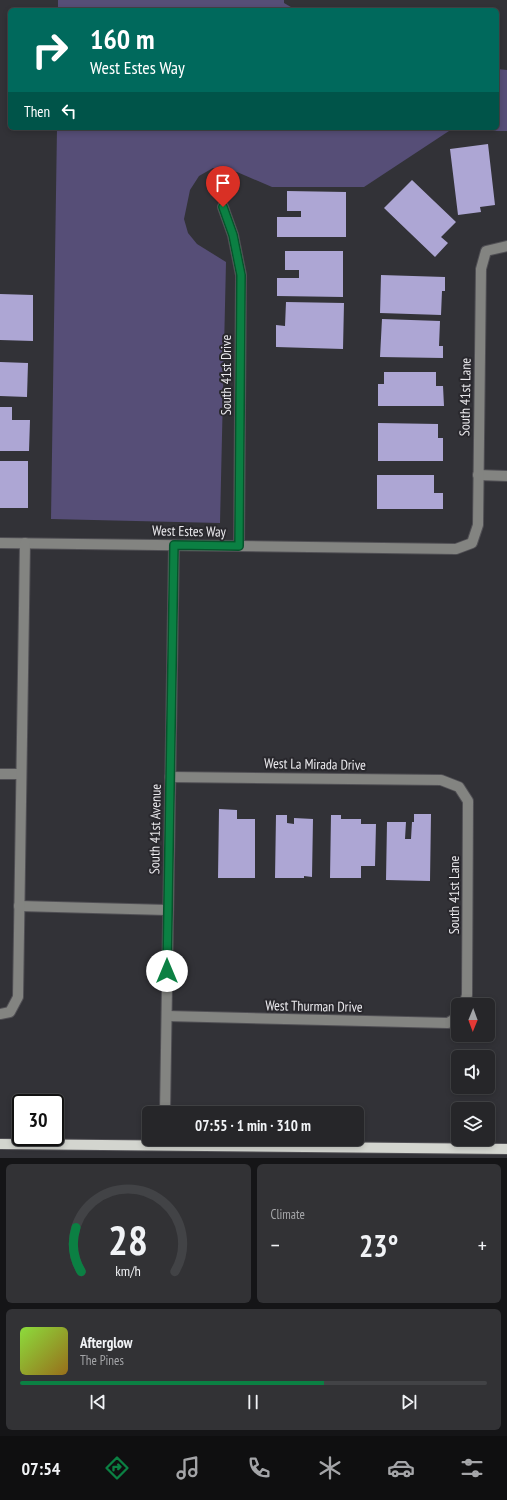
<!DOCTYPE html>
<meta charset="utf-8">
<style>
body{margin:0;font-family:"PT Sans Narrow",sans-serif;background:#323235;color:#f1f3f6;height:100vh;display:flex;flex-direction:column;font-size:15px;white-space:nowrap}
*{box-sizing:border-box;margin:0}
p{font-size:13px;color:#a4a5a8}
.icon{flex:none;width:22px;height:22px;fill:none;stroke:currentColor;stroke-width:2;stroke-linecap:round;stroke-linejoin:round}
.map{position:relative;height:1158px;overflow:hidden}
.sheet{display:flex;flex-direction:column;gap:6px;padding:6px;background:#151517;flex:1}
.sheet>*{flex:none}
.hud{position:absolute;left:8px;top:8px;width:491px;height:122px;border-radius:6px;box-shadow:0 2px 6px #0003,0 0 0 1px #424346;background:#00695c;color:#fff;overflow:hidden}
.needle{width:26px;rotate:181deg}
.fabs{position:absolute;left:451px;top:998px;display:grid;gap:8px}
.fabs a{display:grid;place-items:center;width:44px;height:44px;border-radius:6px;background:#262629;box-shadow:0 2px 6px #0003,0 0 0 1px #424346;font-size:20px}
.speed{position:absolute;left:12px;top:1094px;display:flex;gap:8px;font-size:20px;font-weight:700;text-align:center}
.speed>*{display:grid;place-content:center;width:52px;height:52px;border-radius:50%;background:#262629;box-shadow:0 2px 6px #0003,0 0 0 1px #424346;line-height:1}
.speed .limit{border:2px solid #111;border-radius:6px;background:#fff;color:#111}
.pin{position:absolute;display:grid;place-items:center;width:34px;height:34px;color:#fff;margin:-41px -17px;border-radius:50% 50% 50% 0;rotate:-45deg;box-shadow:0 0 4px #0007}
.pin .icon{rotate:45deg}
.me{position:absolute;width:44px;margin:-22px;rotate:0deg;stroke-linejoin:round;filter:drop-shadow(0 0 3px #0008)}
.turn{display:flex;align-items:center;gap:14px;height:84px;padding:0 16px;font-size:18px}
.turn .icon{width:52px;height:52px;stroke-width:2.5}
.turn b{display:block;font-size:28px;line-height:34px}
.then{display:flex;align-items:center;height:38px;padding:0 16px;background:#0003;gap:8px;font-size:15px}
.big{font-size:30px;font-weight:700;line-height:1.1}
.sheet .tile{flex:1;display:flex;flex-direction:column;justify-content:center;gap:6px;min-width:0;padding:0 14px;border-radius:6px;background:#323235}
.sheet .dial{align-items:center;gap:0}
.dial svg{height:104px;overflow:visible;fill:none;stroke:#424346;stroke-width:7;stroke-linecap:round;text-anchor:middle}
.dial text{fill:#f1f3f6;stroke:none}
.song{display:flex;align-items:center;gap:12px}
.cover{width:48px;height:48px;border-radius:6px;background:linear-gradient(135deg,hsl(90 70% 55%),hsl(40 70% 35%))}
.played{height:4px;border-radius:2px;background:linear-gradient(90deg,#0b8043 65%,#424346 65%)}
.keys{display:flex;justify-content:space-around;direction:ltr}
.heat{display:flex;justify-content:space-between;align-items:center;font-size:22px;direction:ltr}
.sheet .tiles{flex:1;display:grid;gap:6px;grid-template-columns:1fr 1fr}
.tile:last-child{grid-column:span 2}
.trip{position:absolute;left:142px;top:1106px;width:222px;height:40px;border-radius:6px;background:#262629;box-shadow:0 2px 6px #0003,0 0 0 1px #424346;font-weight:700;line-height:40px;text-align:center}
.dock{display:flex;height:64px;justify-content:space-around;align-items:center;background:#0f0f10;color:#a4a5a8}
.dock .icon{width:28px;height:28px}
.dock .selected{color:#0b8043}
.dock b{font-size:18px;color:#f1f3f6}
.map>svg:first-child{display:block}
.green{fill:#564e77}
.building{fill:#ada6d4}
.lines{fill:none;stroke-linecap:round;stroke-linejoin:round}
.minor-casing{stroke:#504f54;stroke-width:12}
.major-casing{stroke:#504f54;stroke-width:12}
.minor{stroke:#838481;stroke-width:10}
.major{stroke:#d3d5cf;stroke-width:10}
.route-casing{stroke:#07532c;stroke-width:10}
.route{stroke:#0b8043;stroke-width:7}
.labels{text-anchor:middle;stroke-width:4;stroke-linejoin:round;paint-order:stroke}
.street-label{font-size:14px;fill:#ebeaee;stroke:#29282d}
</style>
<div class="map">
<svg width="507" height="1158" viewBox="0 0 507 1158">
<rect width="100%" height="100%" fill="#323237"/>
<g class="green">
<polygon points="58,0 284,0 284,3 296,10 58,10"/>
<polygon points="497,69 507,70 507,131 449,131 364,187 272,187 237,172 213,168 199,176 190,190 184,219 188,233 197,244 226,262 220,523 51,519 57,128 497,128"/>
</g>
<g class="building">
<polygon points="488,144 495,205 480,207 481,212 458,215 450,149"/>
<polygon points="412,180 456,222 441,237 448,243 435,257 384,208"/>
<polygon points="287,191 346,192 346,237 277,237 277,217 301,217 301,211 287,211"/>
<polygon points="285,251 343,251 343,297 277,296 277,278 299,278 299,270 285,270"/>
<polygon points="381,275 445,277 445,291 442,291 441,315 380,313"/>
<polygon points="0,294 33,295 33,341 0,340"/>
<polygon points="286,302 344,303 343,349 276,347 276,325 285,326"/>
<polygon points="382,319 440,321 439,346 443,346 443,358 380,357"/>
<polygon points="0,362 28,363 27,397 0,396"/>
<polygon points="384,372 436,372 436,386 443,386 444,406 378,406 378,384 384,384"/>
<polygon points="0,407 12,407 12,420 30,420 29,451 0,451"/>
<polygon points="378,423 438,424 438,438 443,438 443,461 378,461"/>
<rect x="0" y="461" width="28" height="47"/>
<polygon points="377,475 434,475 434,493 443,493 443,509 377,509"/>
<polygon points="219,809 237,810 237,819 255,819 255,878 218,878"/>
<polygon points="414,814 431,814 430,881 386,880 387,822 406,822 405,839 411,839 412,822 414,822"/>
<polygon points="276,815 287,815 287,823 294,824 294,818 313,819 312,877 304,876 304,878 275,878"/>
<polygon points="331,815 341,815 341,819 361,819 361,824 376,824 375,866 361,866 361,878 330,878"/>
</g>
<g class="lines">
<defs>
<g id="minor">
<polyline points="223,207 233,235 241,275 239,546"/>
<polyline points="478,475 507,476"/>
<polyline points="0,543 456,549 472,543 478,525 481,269 486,251 507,246"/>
<polyline points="0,774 21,774"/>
<polyline points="170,777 441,780 459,787 468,801 467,995 464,1005"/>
<polyline points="19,906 167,910"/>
<polyline points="0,1014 10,1012 18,997 25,543"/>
<polyline points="167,1016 448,1023 458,1017"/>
<polyline points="165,1113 174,545"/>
</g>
<polyline id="major" points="0,1144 507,1149"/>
</defs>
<use href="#minor" class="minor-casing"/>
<use href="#major" class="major-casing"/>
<use href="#minor" class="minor"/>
<use href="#major" class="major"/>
</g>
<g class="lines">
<defs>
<polyline id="route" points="167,971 174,545 239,546 241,275 233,235 223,207"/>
</defs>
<use href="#route" class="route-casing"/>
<use href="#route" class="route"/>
</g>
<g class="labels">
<g class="street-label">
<text transform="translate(226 375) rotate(-90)" y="5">South 41st Drive</text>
<text transform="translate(465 397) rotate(-89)" y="5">South 41st Lane</text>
<text transform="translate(189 531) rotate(1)" y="5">West Estes Way</text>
<text transform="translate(315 764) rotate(1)" y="5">West La Mirada Drive</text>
<text transform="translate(155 829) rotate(-89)" y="5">South 41st Avenue</text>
<text transform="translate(454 895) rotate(-90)" y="5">South 41st Lane</text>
<text transform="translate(314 1006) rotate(1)" y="5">West Thurman Drive</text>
</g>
</g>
</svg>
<div class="fabs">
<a><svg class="needle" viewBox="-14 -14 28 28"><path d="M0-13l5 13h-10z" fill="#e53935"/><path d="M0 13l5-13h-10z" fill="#a4a5a8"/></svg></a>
<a><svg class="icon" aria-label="sound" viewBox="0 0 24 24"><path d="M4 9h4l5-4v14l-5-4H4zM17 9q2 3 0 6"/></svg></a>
<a><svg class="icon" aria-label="layers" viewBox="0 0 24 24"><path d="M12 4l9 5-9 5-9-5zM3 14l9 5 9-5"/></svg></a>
</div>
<div class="speed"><div class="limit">30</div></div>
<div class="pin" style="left:223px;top:207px;background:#d93025"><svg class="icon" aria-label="arrive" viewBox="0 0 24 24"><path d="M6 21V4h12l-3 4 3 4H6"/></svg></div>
<svg class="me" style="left:167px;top:971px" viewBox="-20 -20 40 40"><circle r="19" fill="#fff"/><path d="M0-13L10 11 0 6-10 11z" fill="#0b8043"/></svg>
<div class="trip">07:55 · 1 min · 310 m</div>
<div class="hud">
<div class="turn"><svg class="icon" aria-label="right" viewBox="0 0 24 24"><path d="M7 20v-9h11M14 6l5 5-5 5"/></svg><div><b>160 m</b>West Estes Way</div></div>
<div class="then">Then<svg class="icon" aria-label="left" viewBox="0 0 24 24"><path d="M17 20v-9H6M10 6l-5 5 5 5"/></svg></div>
</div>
</div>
<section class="sheet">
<div class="tiles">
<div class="tile dial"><svg viewBox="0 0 100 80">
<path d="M14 69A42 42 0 1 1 86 69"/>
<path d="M14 69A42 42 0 0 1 10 35" stroke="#0b8043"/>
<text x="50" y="56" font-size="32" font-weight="700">28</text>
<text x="50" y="72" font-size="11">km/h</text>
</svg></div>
<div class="tile"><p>Climate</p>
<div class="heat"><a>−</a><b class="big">23°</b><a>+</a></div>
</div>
<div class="tile">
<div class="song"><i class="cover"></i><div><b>Afterglow</b><p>The Pines</p></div></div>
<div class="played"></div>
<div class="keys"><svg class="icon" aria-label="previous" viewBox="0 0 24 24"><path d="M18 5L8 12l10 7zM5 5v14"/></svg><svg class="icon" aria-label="pause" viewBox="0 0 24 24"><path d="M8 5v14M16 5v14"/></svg><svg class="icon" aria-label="next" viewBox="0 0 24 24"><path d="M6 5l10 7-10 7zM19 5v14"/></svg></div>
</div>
</div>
</section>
<nav class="dock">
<b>07:54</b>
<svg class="icon selected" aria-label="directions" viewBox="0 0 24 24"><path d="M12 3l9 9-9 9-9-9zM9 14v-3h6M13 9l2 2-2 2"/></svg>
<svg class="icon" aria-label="music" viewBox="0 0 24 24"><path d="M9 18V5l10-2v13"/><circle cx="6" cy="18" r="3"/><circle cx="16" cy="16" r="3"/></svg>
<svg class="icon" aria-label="phone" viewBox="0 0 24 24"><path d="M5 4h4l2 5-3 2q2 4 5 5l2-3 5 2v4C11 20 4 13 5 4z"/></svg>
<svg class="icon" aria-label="climate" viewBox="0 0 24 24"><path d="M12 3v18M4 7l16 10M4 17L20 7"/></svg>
<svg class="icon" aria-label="car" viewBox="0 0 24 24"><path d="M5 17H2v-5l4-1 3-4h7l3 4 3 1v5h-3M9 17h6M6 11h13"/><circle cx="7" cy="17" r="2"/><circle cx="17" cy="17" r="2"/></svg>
<svg class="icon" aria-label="filters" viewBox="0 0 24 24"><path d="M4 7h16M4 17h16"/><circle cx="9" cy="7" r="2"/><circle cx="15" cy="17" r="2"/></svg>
</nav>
